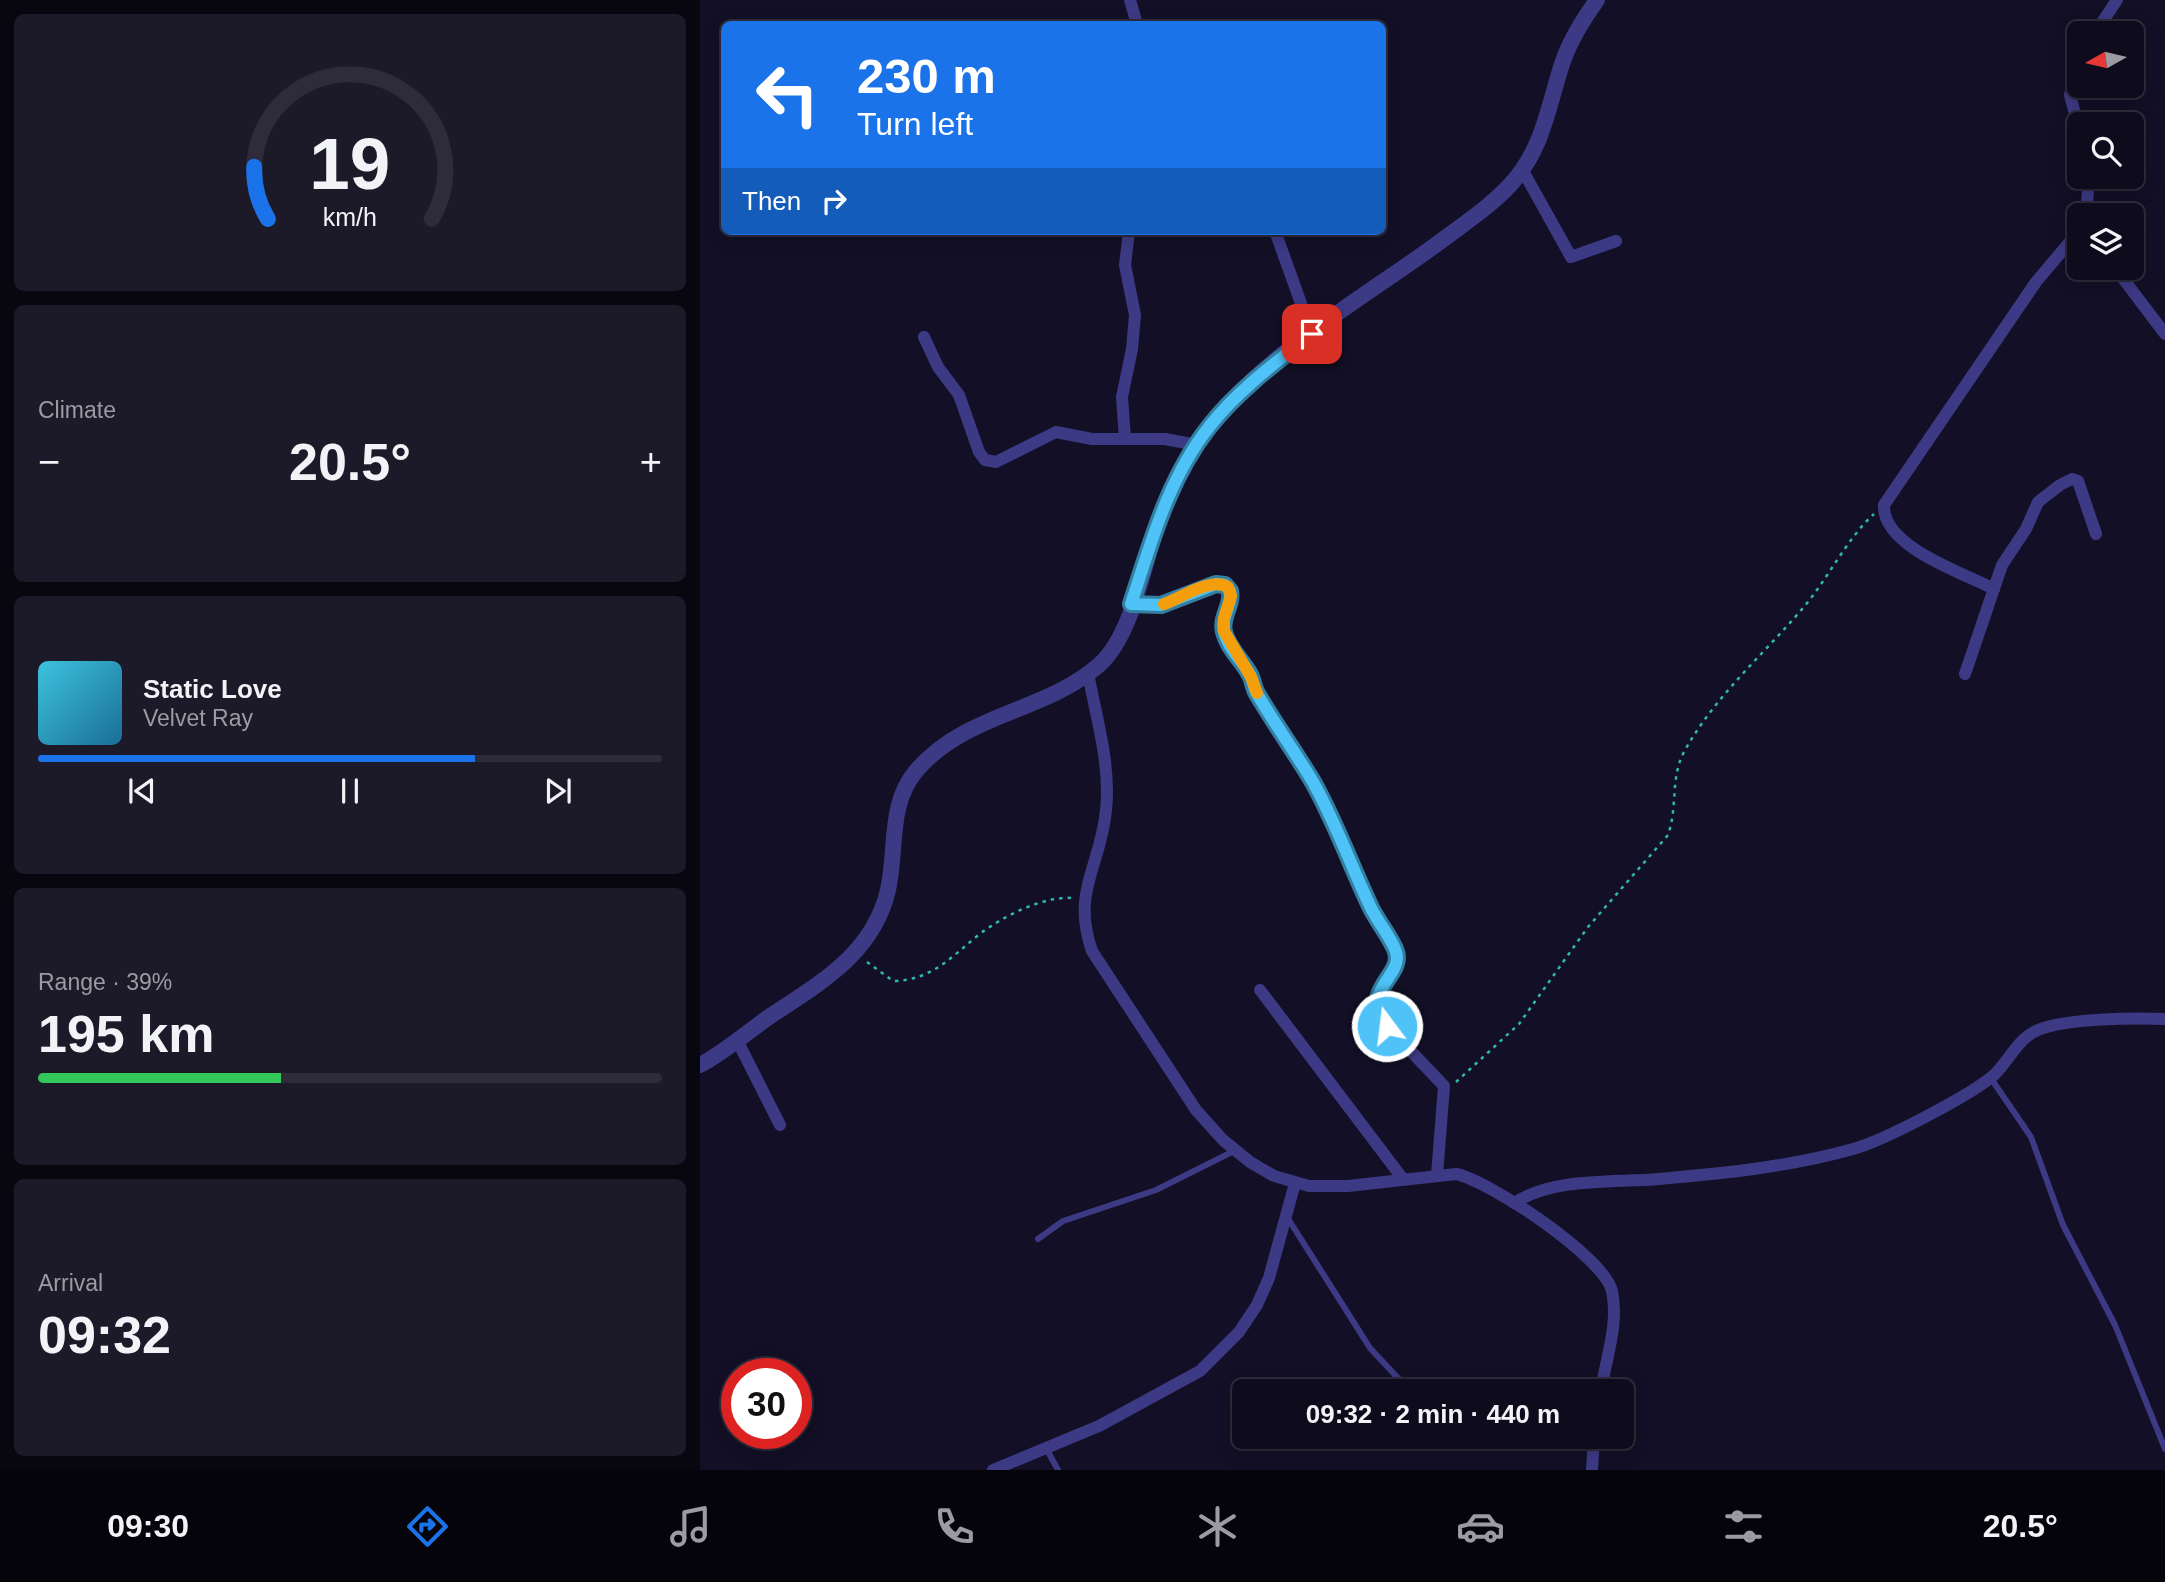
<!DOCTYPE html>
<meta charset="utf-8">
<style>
body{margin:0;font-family:Helvetica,sans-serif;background:#1c1929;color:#f1f3f6;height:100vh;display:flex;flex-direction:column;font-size:26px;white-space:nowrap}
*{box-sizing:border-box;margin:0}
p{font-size:23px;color:#9b9ba3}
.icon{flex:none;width:38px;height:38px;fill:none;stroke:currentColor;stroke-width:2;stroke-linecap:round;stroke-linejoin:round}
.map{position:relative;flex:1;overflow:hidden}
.details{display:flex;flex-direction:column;gap:14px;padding:14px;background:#08060f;width:700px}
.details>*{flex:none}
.guide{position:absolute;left:21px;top:21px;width:665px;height:214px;border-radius:10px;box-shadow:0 4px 18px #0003,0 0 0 2px #2e2b3b;background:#1a73e8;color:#fff;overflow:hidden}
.needle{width:46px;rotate:262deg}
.buttons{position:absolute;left:1367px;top:21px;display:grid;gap:14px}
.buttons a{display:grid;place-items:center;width:77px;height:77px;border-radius:10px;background:#0e0b1c;box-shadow:0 4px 18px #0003,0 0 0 2px #2e2b3b;font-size:35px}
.speed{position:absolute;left:21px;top:1358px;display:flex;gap:14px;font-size:35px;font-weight:700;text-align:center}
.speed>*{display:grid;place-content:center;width:91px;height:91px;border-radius:50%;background:#0e0b1c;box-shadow:0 4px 18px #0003,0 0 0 2px #2e2b3b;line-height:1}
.speed .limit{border:10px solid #d22;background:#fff;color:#111}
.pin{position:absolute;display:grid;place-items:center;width:60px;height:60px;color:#fff;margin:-30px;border-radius:14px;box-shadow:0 4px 10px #0006}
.me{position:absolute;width:77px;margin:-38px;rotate:345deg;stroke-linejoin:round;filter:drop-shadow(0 0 5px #0008)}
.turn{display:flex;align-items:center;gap:24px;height:147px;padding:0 21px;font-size:32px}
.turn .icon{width:91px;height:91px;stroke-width:2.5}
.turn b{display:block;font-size:49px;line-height:60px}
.then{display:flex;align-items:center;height:66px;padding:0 21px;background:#0003;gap:14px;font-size:26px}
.big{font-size:52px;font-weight:700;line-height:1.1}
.details .tile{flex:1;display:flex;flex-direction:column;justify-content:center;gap:10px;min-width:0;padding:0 24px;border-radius:10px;background:#1c1929}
.details .dial{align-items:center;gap:0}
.dial svg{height:182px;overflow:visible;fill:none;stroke:#2e2b3b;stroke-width:7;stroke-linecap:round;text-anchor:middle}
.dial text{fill:#f1f3f6;stroke:none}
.song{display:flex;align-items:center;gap:21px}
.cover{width:84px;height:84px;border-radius:10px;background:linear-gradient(135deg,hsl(190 70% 55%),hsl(200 70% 35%))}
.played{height:7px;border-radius:4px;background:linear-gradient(90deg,#1a73e8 70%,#2e2b3b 70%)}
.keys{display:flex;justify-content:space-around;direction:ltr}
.heat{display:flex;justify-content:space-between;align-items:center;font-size:38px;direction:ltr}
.charge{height:10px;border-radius:5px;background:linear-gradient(90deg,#34c759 39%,#2e2b3b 0)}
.trip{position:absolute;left:532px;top:1379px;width:402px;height:70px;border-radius:10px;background:#0e0b1c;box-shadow:0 4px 18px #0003,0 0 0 2px #2e2b3b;font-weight:700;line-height:70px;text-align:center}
.tabs{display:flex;height:112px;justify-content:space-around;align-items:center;background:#06040b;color:#9b9ba3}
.tabs .icon{width:49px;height:49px}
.tabs .current{color:#1a73e8}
.tabs b{font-size:32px;color:#f1f3f6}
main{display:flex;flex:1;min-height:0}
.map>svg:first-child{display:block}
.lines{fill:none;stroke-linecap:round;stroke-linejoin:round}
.path{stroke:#2fb8b0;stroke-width:2.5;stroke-dasharray:3.5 5;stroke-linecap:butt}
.service{stroke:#3d3a85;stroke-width:6}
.minor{stroke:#3d3a85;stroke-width:12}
.tertiary{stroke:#3d3a85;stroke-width:16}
.route-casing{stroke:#337fa1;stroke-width:18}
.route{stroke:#4fc3f7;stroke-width:12}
.slow{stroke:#f59e0b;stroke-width:12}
</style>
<main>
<section class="details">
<div class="tile dial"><svg viewBox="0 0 100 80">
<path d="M14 69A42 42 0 1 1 86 69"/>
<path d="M14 69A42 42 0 0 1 8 46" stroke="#1a73e8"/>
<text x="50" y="56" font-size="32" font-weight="700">19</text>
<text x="50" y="72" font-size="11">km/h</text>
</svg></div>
<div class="tile"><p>Climate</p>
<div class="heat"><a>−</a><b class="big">20.5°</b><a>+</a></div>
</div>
<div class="tile">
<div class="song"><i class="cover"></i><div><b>Static Love</b><p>Velvet Ray</p></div></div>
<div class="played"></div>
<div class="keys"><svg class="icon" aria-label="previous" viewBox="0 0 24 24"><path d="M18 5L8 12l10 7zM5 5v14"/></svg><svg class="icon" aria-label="pause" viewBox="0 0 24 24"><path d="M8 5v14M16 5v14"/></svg><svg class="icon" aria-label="next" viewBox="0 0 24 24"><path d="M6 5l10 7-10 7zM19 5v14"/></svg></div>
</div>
<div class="tile"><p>Range · 39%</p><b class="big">195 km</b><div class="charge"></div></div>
<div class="tile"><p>Arrival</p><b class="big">09:32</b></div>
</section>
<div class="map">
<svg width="1465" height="1470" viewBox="0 0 1465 1470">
<rect width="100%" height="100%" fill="#130f26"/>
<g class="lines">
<g class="path">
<path d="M167,962L193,981C233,980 252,956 281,933C304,916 343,896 372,898"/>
<path d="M756,1082L819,1024L888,927L968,835C978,807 970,778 984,752C1014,697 1063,655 1103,608C1127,580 1148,537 1174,514"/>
</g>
<g class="service">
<polyline points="1290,1077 1331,1137 1363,1225 1415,1325 1465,1449"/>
<polyline points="587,1217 670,1348 710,1391"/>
<polyline points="338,1239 363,1221 456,1190 536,1150"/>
<polyline points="346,1448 358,1470"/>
</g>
<g class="minor">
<polyline points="430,0 437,24"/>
<polyline points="1395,33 1417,0"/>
<polyline points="1379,62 1370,95 1379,129"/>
<polyline points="823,171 871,257 916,241"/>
<polyline points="1386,215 1389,177"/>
<polyline points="575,231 612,334"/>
<polyline points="1415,268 1465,334"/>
<polyline points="224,337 238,367 259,395 279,452 285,460 296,462 356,432 392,439 465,439 497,445"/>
<polyline points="425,439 422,397 432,349 435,315 425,265 429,231"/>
<path d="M1294,589C1264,573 1182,547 1184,505L1336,282L1379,231"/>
<polyline points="431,604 461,605 516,584 525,585 530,591 523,624 526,638 551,676 555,691 580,733 613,781 639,832 671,909 697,953 697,963 679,991 677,1010 687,1026 744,1086 737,1175"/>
<path d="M388,673C396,717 411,765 406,810C401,866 371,891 392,951L496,1110L523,1140L550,1162L574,1176L609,1186H648L756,1174C790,1181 904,1257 912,1291C919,1325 906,1357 901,1391"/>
<polyline points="1265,674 1302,565 1326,529 1338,502 1360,485 1372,479 1378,481 1396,534"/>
<polyline points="560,990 703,1179"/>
<polyline points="37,1040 80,1125"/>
<path d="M814,1203C855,1177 912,1183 959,1179C1025,1173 1089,1167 1153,1149C1183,1141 1271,1095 1294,1075C1309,1061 1318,1038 1338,1030C1368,1018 1433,1018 1465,1019"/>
<polyline points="293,1470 399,1426 500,1371 539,1332 557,1305 569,1278 595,1183"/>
<polyline points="892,1470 894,1437"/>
</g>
<path class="tertiary" d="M0,1065C23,1053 44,1035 66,1019C118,984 173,955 188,890C197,850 188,804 216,771C265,713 344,713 399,665C435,633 445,555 462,510C474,481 489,452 509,427C568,352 660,300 737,244C762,225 790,207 811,184C843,149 848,107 862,64C870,40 883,20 897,0"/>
</g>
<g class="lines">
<defs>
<path id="route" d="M612,334C576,362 537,391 509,427C468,479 451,543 431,604L461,605L516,584L525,585L530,591C533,605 520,617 524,632C528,648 541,659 549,673C553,679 553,686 556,692C574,723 595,752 613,782C636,823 651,866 671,908C678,922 689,935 695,949C707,976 658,988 687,1026"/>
</defs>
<use href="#route" class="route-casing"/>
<use href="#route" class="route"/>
<path class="slow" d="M464,604C481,598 510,577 528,587L531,596L524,618V631L551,677L557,693"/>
</g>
</svg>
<div class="buttons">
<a><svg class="needle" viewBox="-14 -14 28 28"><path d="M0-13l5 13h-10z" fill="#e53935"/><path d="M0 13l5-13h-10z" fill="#9b9ba3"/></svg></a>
<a><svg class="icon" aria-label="search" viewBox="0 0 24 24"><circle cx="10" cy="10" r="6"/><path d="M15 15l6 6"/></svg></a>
<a><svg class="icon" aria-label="layers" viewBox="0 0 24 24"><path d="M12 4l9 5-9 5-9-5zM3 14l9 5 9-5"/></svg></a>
</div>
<div class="speed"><div class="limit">30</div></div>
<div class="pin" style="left:612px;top:334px;background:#d93025"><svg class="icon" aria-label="arrive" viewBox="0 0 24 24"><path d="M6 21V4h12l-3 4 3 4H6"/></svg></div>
<svg class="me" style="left:687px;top:1026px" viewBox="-20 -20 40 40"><circle r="17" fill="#4fc3f7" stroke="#fff" stroke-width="3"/><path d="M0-11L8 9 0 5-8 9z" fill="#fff"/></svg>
<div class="trip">09:32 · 2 min · 440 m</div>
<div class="guide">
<div class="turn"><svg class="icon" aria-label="left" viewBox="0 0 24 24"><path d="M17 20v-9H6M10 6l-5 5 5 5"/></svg><div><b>230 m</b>Turn left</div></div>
<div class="then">Then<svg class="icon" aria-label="right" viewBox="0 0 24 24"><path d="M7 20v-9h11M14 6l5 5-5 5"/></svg></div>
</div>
</div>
</main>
<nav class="tabs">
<b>09:30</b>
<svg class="icon current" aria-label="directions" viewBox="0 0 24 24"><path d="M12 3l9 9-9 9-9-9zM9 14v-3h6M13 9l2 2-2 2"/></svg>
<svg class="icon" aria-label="music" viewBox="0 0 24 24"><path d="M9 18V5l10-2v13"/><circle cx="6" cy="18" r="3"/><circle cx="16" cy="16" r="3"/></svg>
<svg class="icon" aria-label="phone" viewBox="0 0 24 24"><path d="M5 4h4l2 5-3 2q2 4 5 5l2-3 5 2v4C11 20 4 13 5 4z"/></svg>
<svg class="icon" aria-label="climate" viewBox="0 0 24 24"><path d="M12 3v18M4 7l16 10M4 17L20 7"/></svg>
<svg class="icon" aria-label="car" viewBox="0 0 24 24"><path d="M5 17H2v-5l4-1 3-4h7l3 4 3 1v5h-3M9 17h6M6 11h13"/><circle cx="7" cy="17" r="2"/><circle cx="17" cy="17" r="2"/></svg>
<svg class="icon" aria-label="filters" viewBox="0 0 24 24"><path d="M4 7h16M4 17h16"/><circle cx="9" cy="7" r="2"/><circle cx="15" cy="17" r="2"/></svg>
<b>20.5°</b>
</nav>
